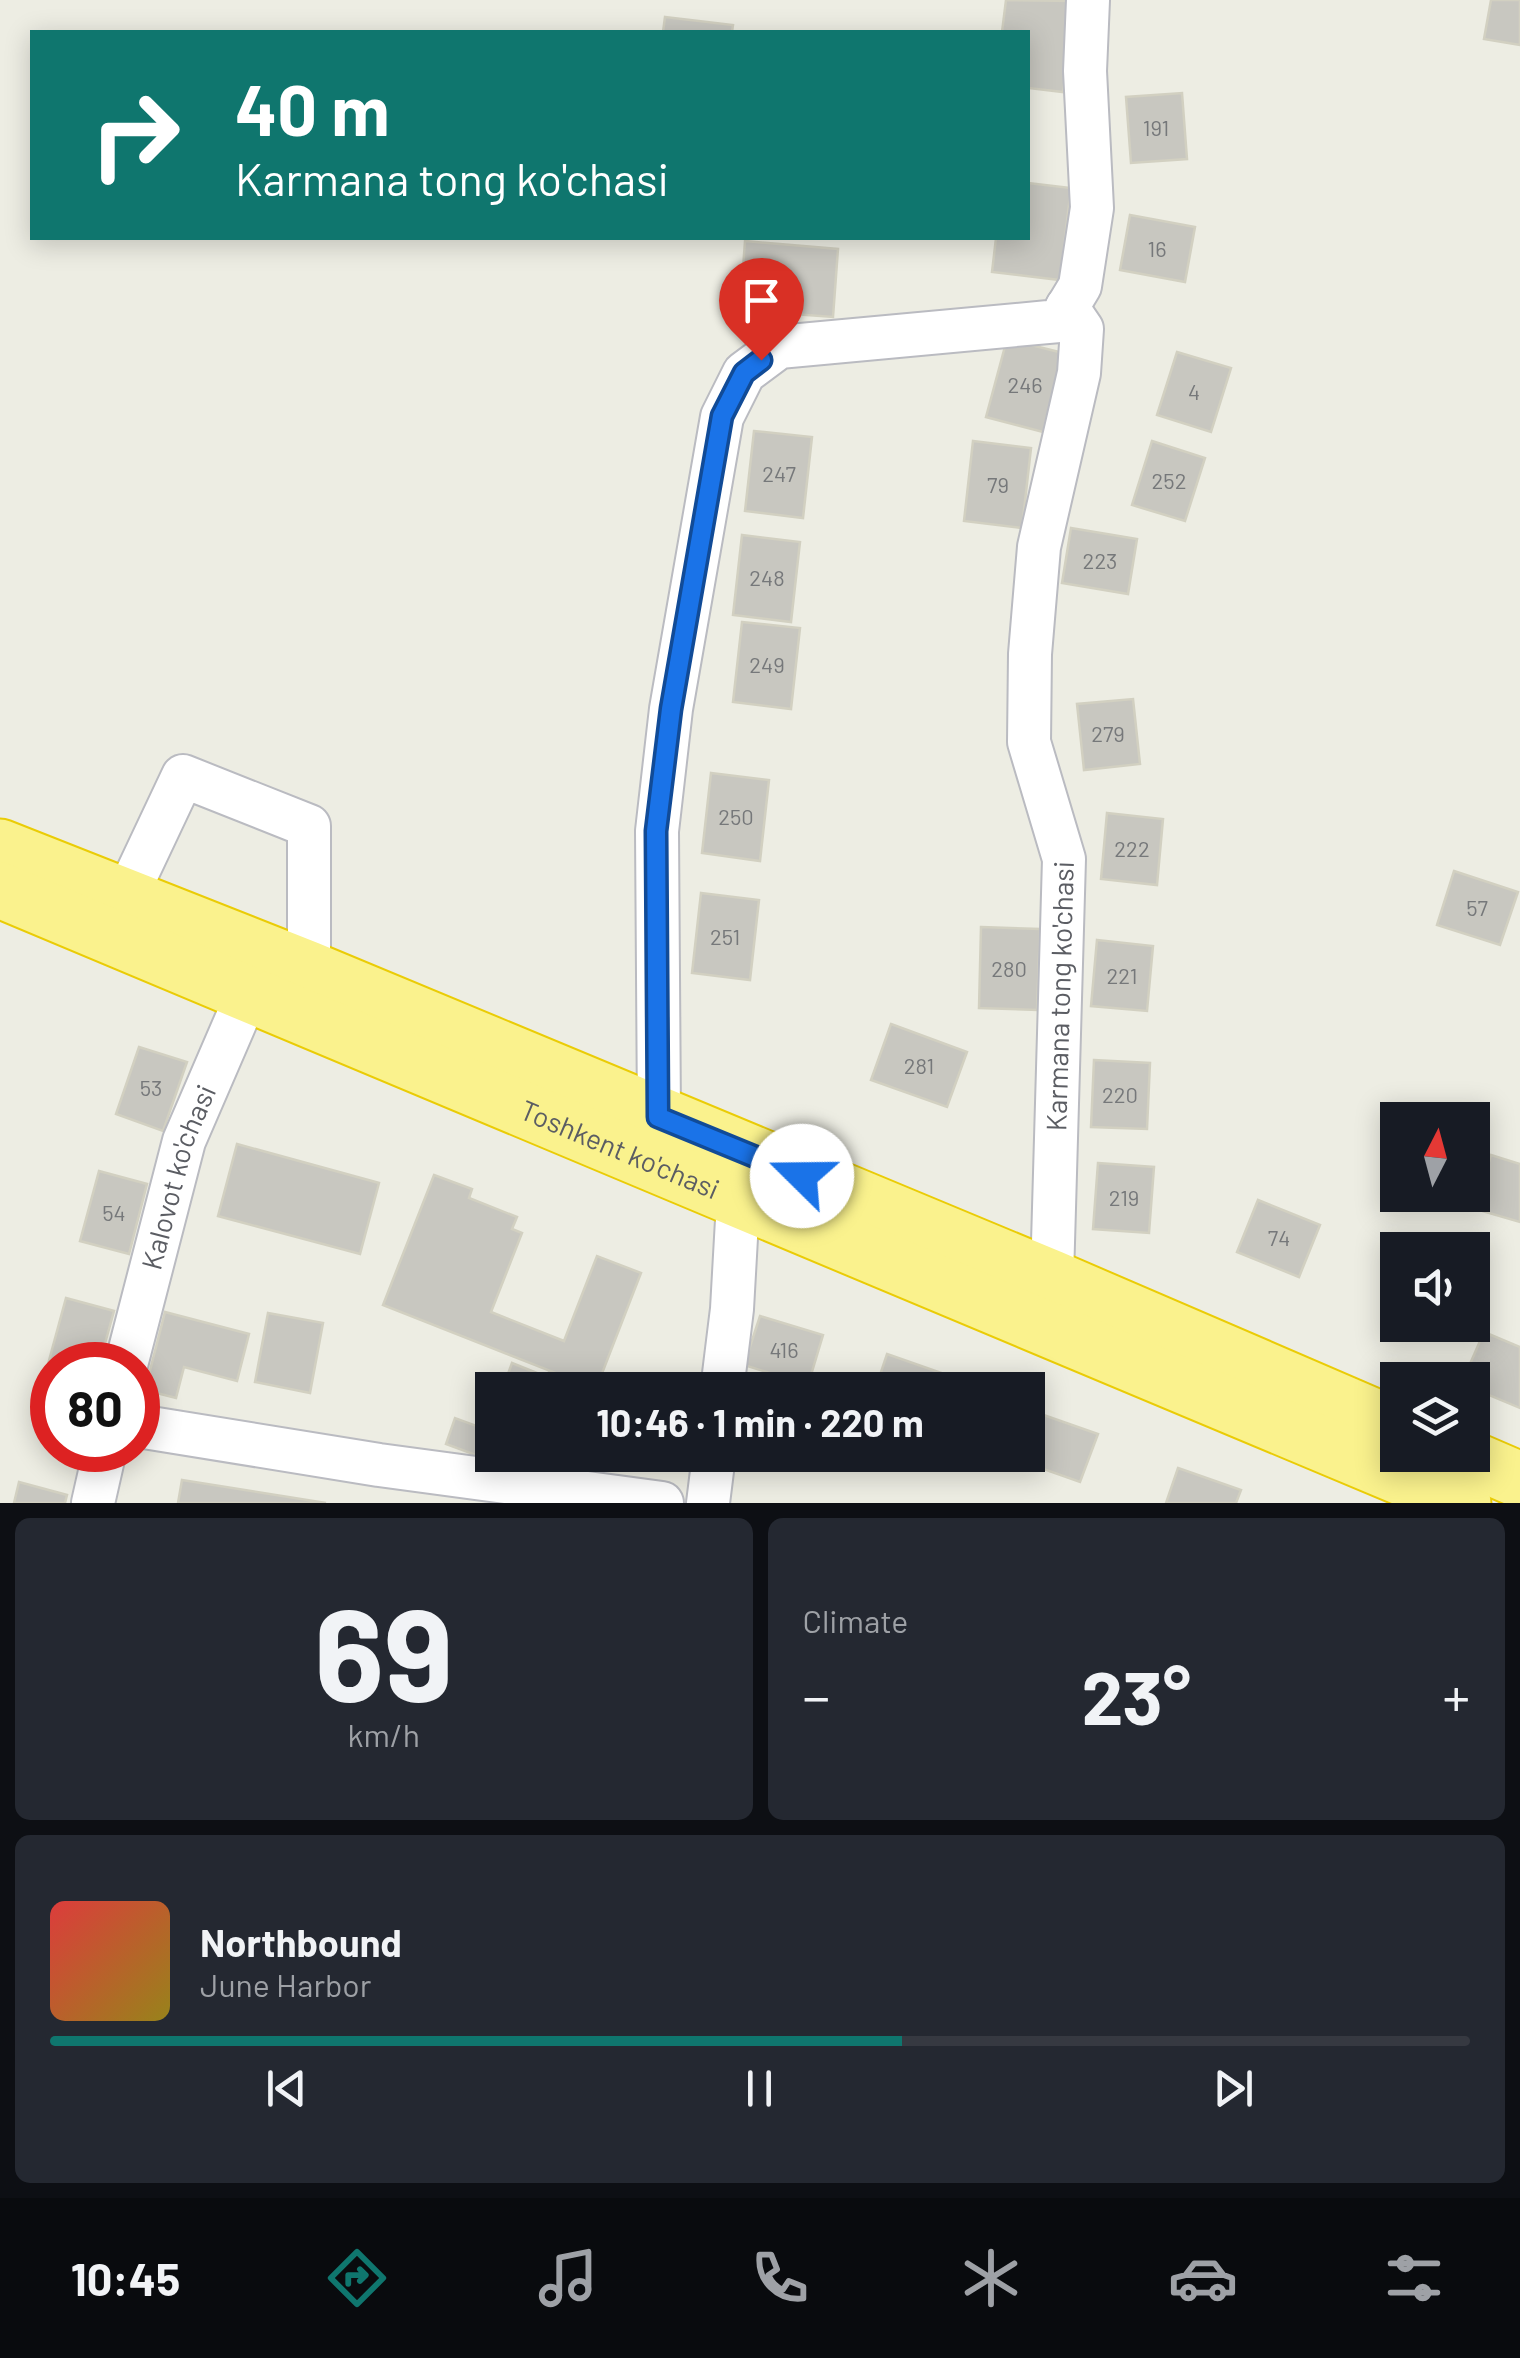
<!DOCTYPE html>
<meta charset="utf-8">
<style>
body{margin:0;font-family:Barlow,sans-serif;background:#242831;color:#f1f3f6;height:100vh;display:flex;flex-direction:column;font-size:38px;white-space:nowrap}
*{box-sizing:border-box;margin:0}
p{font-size:32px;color:#9ea1a6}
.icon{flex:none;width:55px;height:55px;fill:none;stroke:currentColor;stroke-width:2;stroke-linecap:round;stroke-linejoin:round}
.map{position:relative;height:1503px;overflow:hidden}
.side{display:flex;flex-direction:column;gap:15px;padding:15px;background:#0d0f14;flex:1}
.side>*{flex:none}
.hud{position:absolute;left:30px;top:30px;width:1000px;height:210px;border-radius:0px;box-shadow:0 5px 25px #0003;background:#0f766e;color:#fff;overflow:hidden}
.needle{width:65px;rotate:6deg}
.buttons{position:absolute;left:1380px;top:1102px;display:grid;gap:20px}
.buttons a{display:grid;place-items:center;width:110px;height:110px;border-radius:0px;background:#171b24;box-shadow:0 5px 25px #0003;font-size:50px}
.speed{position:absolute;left:30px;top:1342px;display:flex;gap:20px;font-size:50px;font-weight:700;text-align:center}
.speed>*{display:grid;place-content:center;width:130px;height:130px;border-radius:50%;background:#171b24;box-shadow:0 5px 25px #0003;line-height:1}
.speed .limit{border:15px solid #d22;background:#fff;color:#111}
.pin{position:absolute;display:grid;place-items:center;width:85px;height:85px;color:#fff;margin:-102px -42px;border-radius:50% 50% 50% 0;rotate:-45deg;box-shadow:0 0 10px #0007}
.pin .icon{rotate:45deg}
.me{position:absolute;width:110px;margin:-55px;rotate:292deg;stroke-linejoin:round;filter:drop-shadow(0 0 8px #0008)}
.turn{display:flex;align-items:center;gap:35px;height:210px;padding:0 40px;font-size:45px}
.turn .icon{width:130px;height:130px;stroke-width:2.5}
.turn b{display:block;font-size:70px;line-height:85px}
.big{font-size:75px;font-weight:700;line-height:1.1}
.side .tile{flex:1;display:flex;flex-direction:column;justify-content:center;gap:15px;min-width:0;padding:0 35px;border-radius:15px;background:#242831}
.side .dial{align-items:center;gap:0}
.dial b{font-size:130px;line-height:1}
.song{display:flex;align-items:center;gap:30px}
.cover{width:120px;height:120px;border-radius:15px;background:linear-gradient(135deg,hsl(0 70% 55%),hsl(50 70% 35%))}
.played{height:10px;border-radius:5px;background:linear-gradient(90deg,#0f766e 60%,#363941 60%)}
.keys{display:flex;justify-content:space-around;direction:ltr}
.heat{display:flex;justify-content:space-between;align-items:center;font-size:55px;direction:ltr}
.side .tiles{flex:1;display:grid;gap:15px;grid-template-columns:1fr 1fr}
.tile:last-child{grid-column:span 2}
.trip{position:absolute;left:475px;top:1372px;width:570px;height:100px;border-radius:0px;background:#171b24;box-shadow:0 5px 25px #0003;font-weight:700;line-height:100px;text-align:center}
.tab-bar{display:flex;height:160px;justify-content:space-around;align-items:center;background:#090b0e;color:#9ea1a6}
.tab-bar .icon{width:70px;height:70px}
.tab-bar .current{color:#0f766e}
.tab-bar b{font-size:45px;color:#f1f3f6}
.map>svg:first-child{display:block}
.building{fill:#c8c7c0;stroke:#d2d0c1;stroke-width:2.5}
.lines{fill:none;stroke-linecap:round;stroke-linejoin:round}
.minor-casing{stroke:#babbc1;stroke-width:46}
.highway-casing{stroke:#eacc06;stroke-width:59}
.minor{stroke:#fff;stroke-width:42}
.highway{stroke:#faf28d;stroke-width:55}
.route-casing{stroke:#114b97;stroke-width:25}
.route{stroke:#1a73e8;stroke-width:18}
.labels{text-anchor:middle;stroke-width:10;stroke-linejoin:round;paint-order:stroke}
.number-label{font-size:22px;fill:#76787a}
.street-label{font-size:28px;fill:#5b5d63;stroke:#fff}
</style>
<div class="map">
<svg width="1520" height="1503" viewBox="0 0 1520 1503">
<rect width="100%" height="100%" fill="#edede3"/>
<g class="building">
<polygon points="1006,0 1075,1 1063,92 1028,88 1028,32 1002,32"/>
<polygon points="1491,0 1520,0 1520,45 1484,39"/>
<polygon points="665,17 733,25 732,32 663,32"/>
<polygon points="1182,93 1187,159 1131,163 1126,97"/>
<polygon points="1028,183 1071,188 1060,280 992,272 996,238 1028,238"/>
<polygon points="1130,215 1195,227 1185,282 1120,270"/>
<polygon points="745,241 838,249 833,317 740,310"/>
<polygon points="1007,339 1063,353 1043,432 986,417"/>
<polygon points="1177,352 1231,368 1211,432 1157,415"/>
<polygon points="754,431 812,437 803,518 745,511"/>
<polygon points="973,441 1031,448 1022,528 964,521"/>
<polygon points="1152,441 1205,458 1185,521 1132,505"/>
<polygon points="1071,528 1137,539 1128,594 1062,583"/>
<polygon points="742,535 800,542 791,622 733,615"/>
<polygon points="742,622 800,628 791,709 733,702"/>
<polygon points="1133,699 1140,764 1084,770 1077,704"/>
<polygon points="711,773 769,780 760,861 702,853"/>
<polygon points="1107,813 1163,819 1157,885 1101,879"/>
<polygon points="1454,871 1518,892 1500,945 1437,925"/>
<polygon points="701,893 759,900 750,980 692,973"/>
<polygon points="981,927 1040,929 1037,1010 979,1008"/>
<polygon points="1097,940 1153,946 1147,1011 1091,1006"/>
<polygon points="891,1024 967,1052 947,1107 871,1080"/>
<polygon points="139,1047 187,1062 163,1131 116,1114"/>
<polygon points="1094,1060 1150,1063 1147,1129 1091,1127"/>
<polygon points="237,1144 379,1183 360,1254 218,1216"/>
<polygon points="1491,1155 1520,1164 1520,1222 1475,1209"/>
<polygon points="1098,1163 1154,1167 1149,1233 1093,1229"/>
<polygon points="99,1171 147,1184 129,1254 80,1241"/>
<polygon points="434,1175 472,1189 469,1198 517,1217 512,1229 522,1233 491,1312 564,1341 597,1256 641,1273 596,1389 383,1305"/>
<polygon points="1258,1200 1320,1225 1299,1277 1237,1252"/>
<polygon points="66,1298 114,1311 99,1365 47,1368"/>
<polygon points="165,1312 249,1334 237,1381 184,1367 176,1398 145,1390"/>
<polygon points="268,1313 323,1323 310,1393 255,1382"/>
<polygon points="760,1316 823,1335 808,1385 744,1365"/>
<polygon points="1484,1332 1520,1347 1520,1408 1472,1388 1472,1380 1463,1380"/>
<polygon points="887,1354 950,1376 945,1390 875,1390"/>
<polygon points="512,1363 542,1375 537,1390 502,1390"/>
<polygon points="549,1372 596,1390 542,1390"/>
<polygon points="1035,1412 1098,1434 1080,1482 1018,1460 1020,1455 1028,1455 1028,1433"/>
<polygon points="492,1416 492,1455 513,1455 508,1467 446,1444 455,1418 487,1430"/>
<polygon points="606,1455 636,1455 632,1465"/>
<polygon points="1178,1468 1241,1490 1236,1503 1166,1503"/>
<polygon points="182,1480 326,1503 178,1503"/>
<polygon points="19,1482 67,1495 65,1503 14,1503"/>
</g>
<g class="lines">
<defs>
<g id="minor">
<polyline points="125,899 183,776 309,826 309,969"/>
<polyline points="659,1117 657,831 671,709 722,417 744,373 779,347 1059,321 1080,286 1092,208 1085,71 1088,0"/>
<path id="s1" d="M1052,1278L1064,859L1029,742L1030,654L1039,547L1079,373L1082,329L1067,307"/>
<path id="s2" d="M126,1365L184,1141L247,995"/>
<polyline points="722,1390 732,1309 738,1202"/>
<polyline points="138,1426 379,1465 662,1503"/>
<polyline points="93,1503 105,1450"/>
<polyline points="708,1503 714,1455"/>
</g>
<g id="highway">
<polyline points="0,847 309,969 1052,1278 1398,1427"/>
<path id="s3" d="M0,890L1463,1503"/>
<polyline points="1462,1455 1520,1480"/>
</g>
</defs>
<use href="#minor" class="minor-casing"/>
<use href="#highway" class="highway-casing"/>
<use href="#minor" class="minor"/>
<use href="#highway" class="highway"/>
</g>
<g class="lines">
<defs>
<polyline id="route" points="761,360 744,373 722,416 671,709 656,831 658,1117 802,1176"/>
</defs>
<use href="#route" class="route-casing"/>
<use href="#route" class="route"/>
</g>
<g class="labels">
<g class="number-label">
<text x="1156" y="136">191</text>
<text x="1157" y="257">16</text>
<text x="1025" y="393">246</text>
<text x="1194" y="400">4</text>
<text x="779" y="482">247</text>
<text x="1169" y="489">252</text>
<text x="998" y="493">79</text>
<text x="1100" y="569">223</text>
<text x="767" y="586">248</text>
<text x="767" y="673">249</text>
<text x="1108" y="742">279</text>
<text x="736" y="825">250</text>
<text x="1132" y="857">222</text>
<text x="1477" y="916">57</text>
<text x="725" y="945">251</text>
<text x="1009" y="977">280</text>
<text x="1122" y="984">221</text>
<text x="919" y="1074">281</text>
<text x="151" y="1096">53</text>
<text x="1120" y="1103">220</text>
<text x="1124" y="1206">219</text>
<text x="114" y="1221">54</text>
<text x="1279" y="1246">74</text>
<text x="784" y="1358">416</text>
</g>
<g class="street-label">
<text dy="10" stroke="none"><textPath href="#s1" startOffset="282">Karmana tong ko'chasi</textPath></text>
<text dy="10" stroke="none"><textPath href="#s3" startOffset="672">Toshkent ko'chasi</textPath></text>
<text dy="10" stroke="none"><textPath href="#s2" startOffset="195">Kalovot ko'chasi</textPath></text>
</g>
</g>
</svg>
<div class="buttons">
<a><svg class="needle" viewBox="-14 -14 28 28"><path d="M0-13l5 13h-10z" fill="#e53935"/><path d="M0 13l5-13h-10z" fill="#9ea1a6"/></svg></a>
<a><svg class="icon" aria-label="sound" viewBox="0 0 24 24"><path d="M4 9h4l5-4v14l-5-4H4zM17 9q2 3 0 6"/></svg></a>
<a><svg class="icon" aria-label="layers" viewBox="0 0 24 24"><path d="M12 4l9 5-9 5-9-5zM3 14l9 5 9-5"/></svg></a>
</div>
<div class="speed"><div class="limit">80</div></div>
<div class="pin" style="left:761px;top:360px;background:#d93025"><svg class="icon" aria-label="arrive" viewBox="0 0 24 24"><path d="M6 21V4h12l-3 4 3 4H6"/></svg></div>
<svg class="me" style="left:802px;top:1176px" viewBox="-20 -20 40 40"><circle r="19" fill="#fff"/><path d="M0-13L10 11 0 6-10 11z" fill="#1a73e8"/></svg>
<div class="trip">10:46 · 1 min · 220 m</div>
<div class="hud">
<div class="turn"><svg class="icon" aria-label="right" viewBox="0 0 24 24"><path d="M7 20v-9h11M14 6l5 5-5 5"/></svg><div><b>40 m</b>Karmana tong ko'chasi</div></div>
</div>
</div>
<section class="side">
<div class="tiles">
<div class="tile dial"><b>69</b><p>km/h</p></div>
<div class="tile"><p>Climate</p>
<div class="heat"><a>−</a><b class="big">23°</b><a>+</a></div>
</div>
<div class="tile">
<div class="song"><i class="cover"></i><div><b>Northbound</b><p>June Harbor</p></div></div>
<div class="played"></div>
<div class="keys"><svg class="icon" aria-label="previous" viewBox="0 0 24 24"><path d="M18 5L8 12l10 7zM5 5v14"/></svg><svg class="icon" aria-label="pause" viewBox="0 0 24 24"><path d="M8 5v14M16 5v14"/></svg><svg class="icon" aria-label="next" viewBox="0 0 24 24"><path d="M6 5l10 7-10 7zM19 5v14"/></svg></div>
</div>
</div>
</section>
<nav class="tab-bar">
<b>10:45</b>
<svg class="icon current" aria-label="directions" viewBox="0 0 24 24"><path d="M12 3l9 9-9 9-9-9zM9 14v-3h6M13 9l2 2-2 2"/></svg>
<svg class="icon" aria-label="music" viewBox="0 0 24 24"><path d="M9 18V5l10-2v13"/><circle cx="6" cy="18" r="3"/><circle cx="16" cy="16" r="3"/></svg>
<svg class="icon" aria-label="phone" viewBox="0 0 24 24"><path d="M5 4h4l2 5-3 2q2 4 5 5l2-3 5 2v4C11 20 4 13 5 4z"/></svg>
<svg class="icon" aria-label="climate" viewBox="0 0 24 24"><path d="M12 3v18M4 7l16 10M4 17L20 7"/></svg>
<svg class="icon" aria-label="car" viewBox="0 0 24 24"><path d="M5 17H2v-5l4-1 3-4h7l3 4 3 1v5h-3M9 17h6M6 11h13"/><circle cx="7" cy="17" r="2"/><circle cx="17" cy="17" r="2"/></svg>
<svg class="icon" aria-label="filters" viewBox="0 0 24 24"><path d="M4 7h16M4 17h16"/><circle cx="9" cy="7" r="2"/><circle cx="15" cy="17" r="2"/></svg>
</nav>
